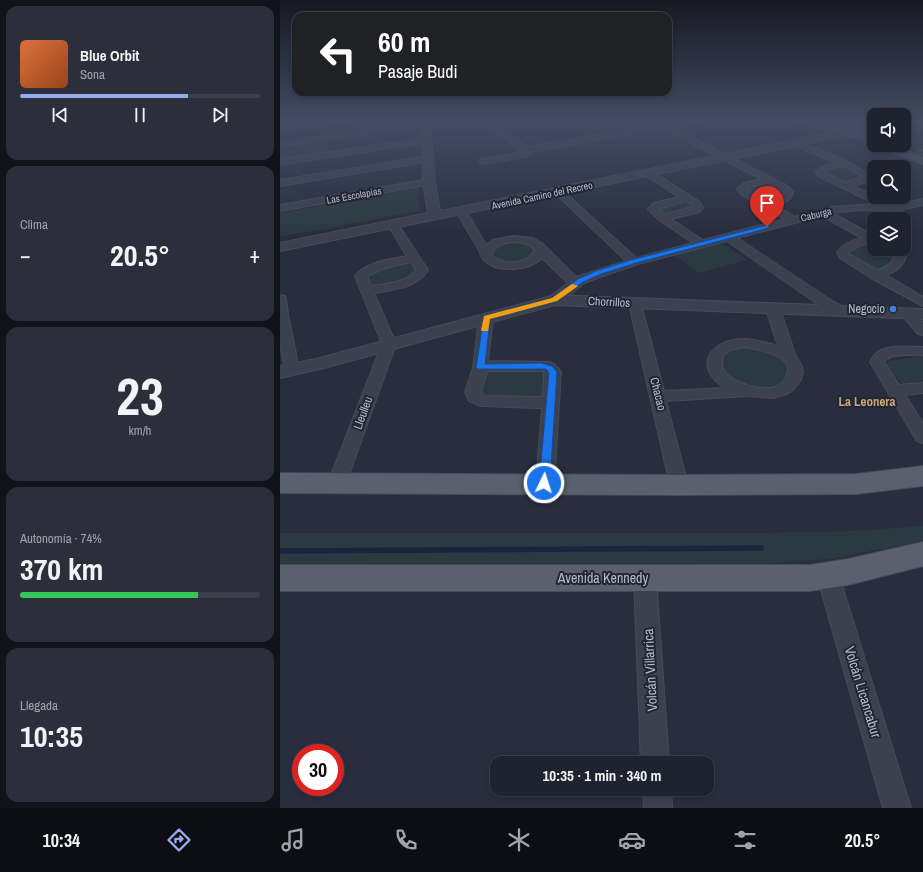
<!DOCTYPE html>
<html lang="es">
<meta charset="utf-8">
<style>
body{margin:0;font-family:"Archivo Narrow",sans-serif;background:#2c2f3b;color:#f1f3f6;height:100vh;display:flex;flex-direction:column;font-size:15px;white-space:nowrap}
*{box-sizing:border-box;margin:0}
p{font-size:13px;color:#a1a4aa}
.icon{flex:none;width:22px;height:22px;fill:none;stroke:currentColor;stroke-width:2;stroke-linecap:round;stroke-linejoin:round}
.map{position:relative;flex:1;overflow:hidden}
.details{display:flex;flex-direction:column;gap:6px;padding:6px;background:#11131a;width:280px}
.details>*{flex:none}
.guide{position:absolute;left:12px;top:12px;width:380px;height:84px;border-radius:12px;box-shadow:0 2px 6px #0003,0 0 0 1px #3c3f4b;background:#202124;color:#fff;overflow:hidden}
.tools{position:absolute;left:587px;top:108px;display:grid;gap:8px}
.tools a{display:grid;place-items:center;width:44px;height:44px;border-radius:8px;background:#1f222f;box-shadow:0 2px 6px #0003,0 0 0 1px #3c3f4b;font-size:20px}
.speed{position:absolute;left:12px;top:744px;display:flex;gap:8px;font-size:20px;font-weight:700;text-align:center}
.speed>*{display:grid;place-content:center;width:52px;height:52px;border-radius:50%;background:#1f222f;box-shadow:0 2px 6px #0003,0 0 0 1px #3c3f4b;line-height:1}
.speed .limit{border:6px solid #d22;background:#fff;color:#111}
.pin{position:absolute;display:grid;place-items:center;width:34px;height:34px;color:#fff;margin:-41px -17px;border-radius:50% 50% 50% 0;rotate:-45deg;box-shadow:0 0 4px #0007}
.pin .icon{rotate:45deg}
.me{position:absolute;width:44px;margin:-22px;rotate:4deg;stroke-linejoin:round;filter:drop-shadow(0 0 3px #0008)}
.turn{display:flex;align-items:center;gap:14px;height:84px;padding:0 20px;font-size:18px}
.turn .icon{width:52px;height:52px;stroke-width:2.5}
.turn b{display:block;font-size:28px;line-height:34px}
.big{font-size:30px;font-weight:800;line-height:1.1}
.details .tile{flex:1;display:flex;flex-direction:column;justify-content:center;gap:6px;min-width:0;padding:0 14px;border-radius:12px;background:#2c2f3b}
.details .dial{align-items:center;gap:0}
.dial b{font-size:52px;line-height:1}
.song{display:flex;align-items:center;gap:12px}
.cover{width:48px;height:48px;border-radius:6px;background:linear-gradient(135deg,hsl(20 70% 55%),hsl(20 70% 35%))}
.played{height:4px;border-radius:2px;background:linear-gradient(90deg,#99abef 70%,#3c3f4b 70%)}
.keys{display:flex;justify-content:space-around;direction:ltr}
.heat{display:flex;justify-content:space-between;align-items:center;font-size:22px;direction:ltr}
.charge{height:6px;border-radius:3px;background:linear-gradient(90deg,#34c759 74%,#3c3f4b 0)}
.trip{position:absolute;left:210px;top:756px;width:224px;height:40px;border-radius:12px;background:#1f222f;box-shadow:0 2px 6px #0003,0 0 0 1px #3c3f4b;font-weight:800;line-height:40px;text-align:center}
.menu{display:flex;height:64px;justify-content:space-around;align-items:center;background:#0c0e13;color:#a1a4aa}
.menu .icon{width:28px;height:28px}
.menu .active{color:#99abef}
.menu b{font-size:18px;color:#f1f3f6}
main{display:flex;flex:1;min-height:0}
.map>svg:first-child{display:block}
.green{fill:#2b3a40}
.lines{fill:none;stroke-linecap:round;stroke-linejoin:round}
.stream{stroke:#1c243d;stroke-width:5.5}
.minor-casing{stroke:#464a59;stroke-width:2}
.tertiary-casing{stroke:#464a59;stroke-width:2}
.secondary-casing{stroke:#464a59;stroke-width:2}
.primary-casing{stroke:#464a59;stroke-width:2}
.minor{fill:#3c414f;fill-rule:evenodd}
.tertiary{fill:#3c414f;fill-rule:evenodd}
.secondary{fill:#4b4f62;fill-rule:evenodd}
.primary{fill:#5b606f;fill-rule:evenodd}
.route{fill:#1a73e8;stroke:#114b97}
.slow{fill:#f59e0b}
.shop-dot{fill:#3f7fe0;stroke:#212635;stroke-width:1.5}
.labels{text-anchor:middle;stroke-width:4;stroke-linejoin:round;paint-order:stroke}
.far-street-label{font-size:10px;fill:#b9bdca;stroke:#212635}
.street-label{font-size:12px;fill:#b9bdca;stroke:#212635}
.poi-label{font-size:12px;fill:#b9bdca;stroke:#212635;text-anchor:end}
.neighbourhood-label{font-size:13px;font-weight:bold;fill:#cca971;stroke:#212635}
.near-street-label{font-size:14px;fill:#b9bdca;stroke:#212635}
</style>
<main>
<section class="details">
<div class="tile">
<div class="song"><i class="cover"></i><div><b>Blue Orbit</b><p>Sona</p></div></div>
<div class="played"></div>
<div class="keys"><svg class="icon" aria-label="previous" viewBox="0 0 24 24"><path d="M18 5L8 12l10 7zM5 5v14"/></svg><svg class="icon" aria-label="pause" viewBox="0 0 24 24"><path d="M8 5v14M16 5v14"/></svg><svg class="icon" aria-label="next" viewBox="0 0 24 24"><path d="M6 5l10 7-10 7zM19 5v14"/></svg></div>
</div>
<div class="tile"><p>Clima</p>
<div class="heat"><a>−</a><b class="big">20.5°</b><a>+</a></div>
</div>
<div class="tile dial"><b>23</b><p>km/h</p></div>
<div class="tile"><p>Autonomía · 74%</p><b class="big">370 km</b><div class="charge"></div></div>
<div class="tile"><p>Llegada</p><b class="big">10:35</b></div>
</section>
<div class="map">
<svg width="643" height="808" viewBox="0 0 643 808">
<rect width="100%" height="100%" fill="#292e3f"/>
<g class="green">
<polygon points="43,139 49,153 0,160 0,145"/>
<polygon points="562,165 580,174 581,176 565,183 547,173 551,168"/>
<polygon points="487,181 505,191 504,196 484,202 468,193 466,188"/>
<polygon points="138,188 139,211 0,237 0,213"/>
<polygon points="404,201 412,204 413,207 411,209 387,214 379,212 378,206"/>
<polygon points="436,240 467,260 419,273 390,252"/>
<polygon points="240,241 256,247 254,257 233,264 213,260 210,249 219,243"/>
<polygon points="594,242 594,249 608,249 616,256 609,267 595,272 568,256 569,250 586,243"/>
<polygon points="132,260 139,270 127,281 90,289 85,275 90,272"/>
<path d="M462,347C480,347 503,352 509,372L502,384L493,388L482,389L459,385L443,373L441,359C446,351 452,349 462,347Z"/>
<polygon points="643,356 643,386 626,388 605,365 608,361"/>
<polygon points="204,369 266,369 266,400 203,399 199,396"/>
<polygon points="643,526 643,541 550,559 488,563 0,564 0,533 482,533 576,531"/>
</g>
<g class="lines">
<polyline class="stream" points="0,551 481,548"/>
<defs>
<g id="minor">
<polygon points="54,120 73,120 69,122 0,130 0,126"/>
<path d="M207,120H222V122L215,123L247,147L383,124L411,120H424L421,122L391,127L506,185L513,191C511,203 503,203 493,204L515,217L552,207L593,204L590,201L538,176L536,172C541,166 547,164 555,162L512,145V141H518L567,161L589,174L587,182L573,186L596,197L604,205H616L643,199V205L616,211L580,210L552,213L594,236V243L581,245L569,252V254L597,270C605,268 612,265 614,257L607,249H619L626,256C623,267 616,272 606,275L643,297V306L591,278L560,258L557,252C563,244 572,240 582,238L542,216L457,238L552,301L567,309L569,312L567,315H557L542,307L447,241L358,264L323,276L304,283L280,303H270L269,300L270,297L288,283L262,258C250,271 216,274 203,259C200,256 200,252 198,248C190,236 183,223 176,211L177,209H185L206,245L213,240L233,236L253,238L263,244L296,277L346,261L275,193L273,191L275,189H281L356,258L413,243L379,220L368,209L374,203L399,197L365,175L364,173L365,171H371L420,202L423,208L420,212L391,219L423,240L505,219L462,195L457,189L464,183L481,179L383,129L250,152L249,155L245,157L203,164L199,161L200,159L242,152L207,124L185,127L181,125L185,123ZM563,166L581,175L580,178L565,182L545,173L550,169ZM488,183L503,192L502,196L484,200L467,189L470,187ZM406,201L412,205L413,207L385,214L379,209ZM237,242C244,243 250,244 255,250C247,265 225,265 212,256L213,251C219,244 228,242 237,242Z"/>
<polygon points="146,122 149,122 149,126 0,146 0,142"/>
<polygon points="147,138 150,138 150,142 0,165 0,159"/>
<rect x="639" y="150" width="4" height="4"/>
<polygon points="149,156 152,157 153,159 152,161 0,186 0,180"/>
<polygon points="149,179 152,180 154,182 152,184 0,211 0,205"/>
<path d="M113,222L117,223L148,270C137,288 114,290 94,293L116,344L66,483L64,488L57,490L50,488L48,483L102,344L75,276C85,262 111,259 127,256L108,225ZM131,262L136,270C127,283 105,284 91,286L87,277C101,268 116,265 131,262Z"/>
<polygon points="0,295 5,296 6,299 8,314 19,369 17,372 12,374 7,372 5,369 0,344"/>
<path d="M355,300L360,301L361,304L384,391L445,388C411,366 431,339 464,339C475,339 488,343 498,346L486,309L488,306H498L500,309L516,357L521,364L523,371L521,380L513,390L507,394L493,398L469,396L386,401L408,485L406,490L399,492L392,490L390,485L349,304L350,301ZM465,347C477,349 501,353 507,365C509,369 508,373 506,377C500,393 474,389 462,383C453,380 445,375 442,366L443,355L451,350Z"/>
<polygon points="628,310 633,311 643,323 643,335 638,334 621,314 623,311"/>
<path d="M206,314L211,315L213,318L208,361L269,362L274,364L281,372L274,483L272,488L265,490L258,488L256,483L262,408L201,406L189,401L185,392L193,368L199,318L201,315ZM207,371H264L263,397L204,396L201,392Z"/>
<path d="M643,347V355C633,356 610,352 604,362L619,385L643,383V393L625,395L643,423V443L637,441L590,362C598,342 625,347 643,347Z"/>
<polygon points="548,566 556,569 559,576 631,808 603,808 537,576 540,569"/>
<polygon points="365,567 373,570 376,577 389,763 361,763 354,577 357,570"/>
<polygon points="363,789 391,789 392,808 364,808"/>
</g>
<g id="tertiary">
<polygon points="142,120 150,120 155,182 160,211 594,124 594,130 0,251 0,243 148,213 143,182"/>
<polygon points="624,120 637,120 636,122 624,124"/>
<polygon points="275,295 643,309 643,319 275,305 44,368 0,378 0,366 36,359"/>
</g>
<g id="secondary">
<path d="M513,120C540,116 569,129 594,138L595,145L556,131L515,122Z"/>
<polygon points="596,145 611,145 643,157 643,164 597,147"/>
</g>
<g id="primary">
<polygon points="643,466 643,486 576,494 399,495 0,493 0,473 399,475 576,474"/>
<polygon points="643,542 643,566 568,585 530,591 0,591 0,565 530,565 568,559"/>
</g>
</defs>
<use href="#minor" class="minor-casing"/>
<use href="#tertiary" class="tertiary-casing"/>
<use href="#secondary" class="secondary-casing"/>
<use href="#primary" class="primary-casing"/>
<use href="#minor" class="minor"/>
<use href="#tertiary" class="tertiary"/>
<use href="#secondary" class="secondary"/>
<use href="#primary" class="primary"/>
</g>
<linearGradient id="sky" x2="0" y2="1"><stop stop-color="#171923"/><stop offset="0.52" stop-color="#434c63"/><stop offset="1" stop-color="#434c63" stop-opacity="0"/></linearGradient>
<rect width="643" height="233" fill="url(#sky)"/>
<polygon class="route" points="487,225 489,226 489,228 356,263 321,274 303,282 277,301 210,319 205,364 261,363 272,366 277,372 270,483 268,486 261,486 259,483 269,373 266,369 198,369 196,368 204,316 272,298 298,279 316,271 351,260"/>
<polygon class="slow" points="292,284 298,286 277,301 210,319 208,331 202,331 201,330 204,316 272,298"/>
<circle class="shop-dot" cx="613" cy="309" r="4"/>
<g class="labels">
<g class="far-street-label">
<text transform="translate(74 195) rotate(-10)" y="4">Las Escolapias</text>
<text transform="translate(262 195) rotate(-12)" y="4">Avenida Camino del Recreo</text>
<text transform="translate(536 214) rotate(-14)" y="4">Caburga</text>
</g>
<g class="street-label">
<text transform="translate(329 302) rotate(3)" y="4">Chorrillos</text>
<text transform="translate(378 394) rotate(76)" y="4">Chacao</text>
<text transform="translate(83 413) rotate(-70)" y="4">Lleulleu</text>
</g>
<g class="poi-label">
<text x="605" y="313">Negocio</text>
</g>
<g class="neighbourhood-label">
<text x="587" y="406">La Leonera</text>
</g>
<g class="near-street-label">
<text x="323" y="583">Avenida Kennedy</text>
<text transform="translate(370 670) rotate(-93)" y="5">Volcán Villarrica</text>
<text transform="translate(583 692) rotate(73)" y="5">Volcán Licancabur</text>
</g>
</g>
</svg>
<div class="tools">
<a><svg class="icon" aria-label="sound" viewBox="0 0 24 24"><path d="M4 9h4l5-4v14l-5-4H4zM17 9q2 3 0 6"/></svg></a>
<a><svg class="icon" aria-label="search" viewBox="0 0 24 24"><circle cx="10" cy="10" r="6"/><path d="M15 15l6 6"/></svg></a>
<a><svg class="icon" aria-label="layers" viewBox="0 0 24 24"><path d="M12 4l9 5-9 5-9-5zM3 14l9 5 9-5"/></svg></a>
</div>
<div class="speed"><div class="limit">30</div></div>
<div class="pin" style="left:487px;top:227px;background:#d93025"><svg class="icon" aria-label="arrive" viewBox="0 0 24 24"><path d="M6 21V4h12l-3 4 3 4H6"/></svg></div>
<svg class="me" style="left:264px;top:483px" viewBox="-20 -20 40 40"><circle r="17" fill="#1a73e8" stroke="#fff" stroke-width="3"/><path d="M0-11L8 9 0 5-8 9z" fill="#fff"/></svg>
<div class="trip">10:35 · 1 min · 340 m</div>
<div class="guide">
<div class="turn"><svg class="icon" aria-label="left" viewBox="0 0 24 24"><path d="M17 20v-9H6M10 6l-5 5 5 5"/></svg><div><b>60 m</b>Pasaje Budi</div></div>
</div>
</div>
</main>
<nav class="menu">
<b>10:34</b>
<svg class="icon active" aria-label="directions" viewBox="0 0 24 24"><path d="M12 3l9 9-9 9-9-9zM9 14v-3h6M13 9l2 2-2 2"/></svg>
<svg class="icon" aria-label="music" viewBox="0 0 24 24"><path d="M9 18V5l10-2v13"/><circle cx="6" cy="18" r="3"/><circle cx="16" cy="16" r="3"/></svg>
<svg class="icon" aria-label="phone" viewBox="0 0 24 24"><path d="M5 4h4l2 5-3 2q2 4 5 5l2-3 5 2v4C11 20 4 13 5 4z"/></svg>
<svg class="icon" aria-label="climate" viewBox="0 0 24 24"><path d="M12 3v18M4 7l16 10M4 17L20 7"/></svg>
<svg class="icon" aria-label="car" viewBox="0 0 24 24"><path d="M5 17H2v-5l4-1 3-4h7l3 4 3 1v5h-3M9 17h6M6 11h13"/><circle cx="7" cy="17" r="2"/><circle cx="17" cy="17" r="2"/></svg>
<svg class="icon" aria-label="filters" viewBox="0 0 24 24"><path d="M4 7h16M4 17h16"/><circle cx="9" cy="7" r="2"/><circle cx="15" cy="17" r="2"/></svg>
<b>20.5°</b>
</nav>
